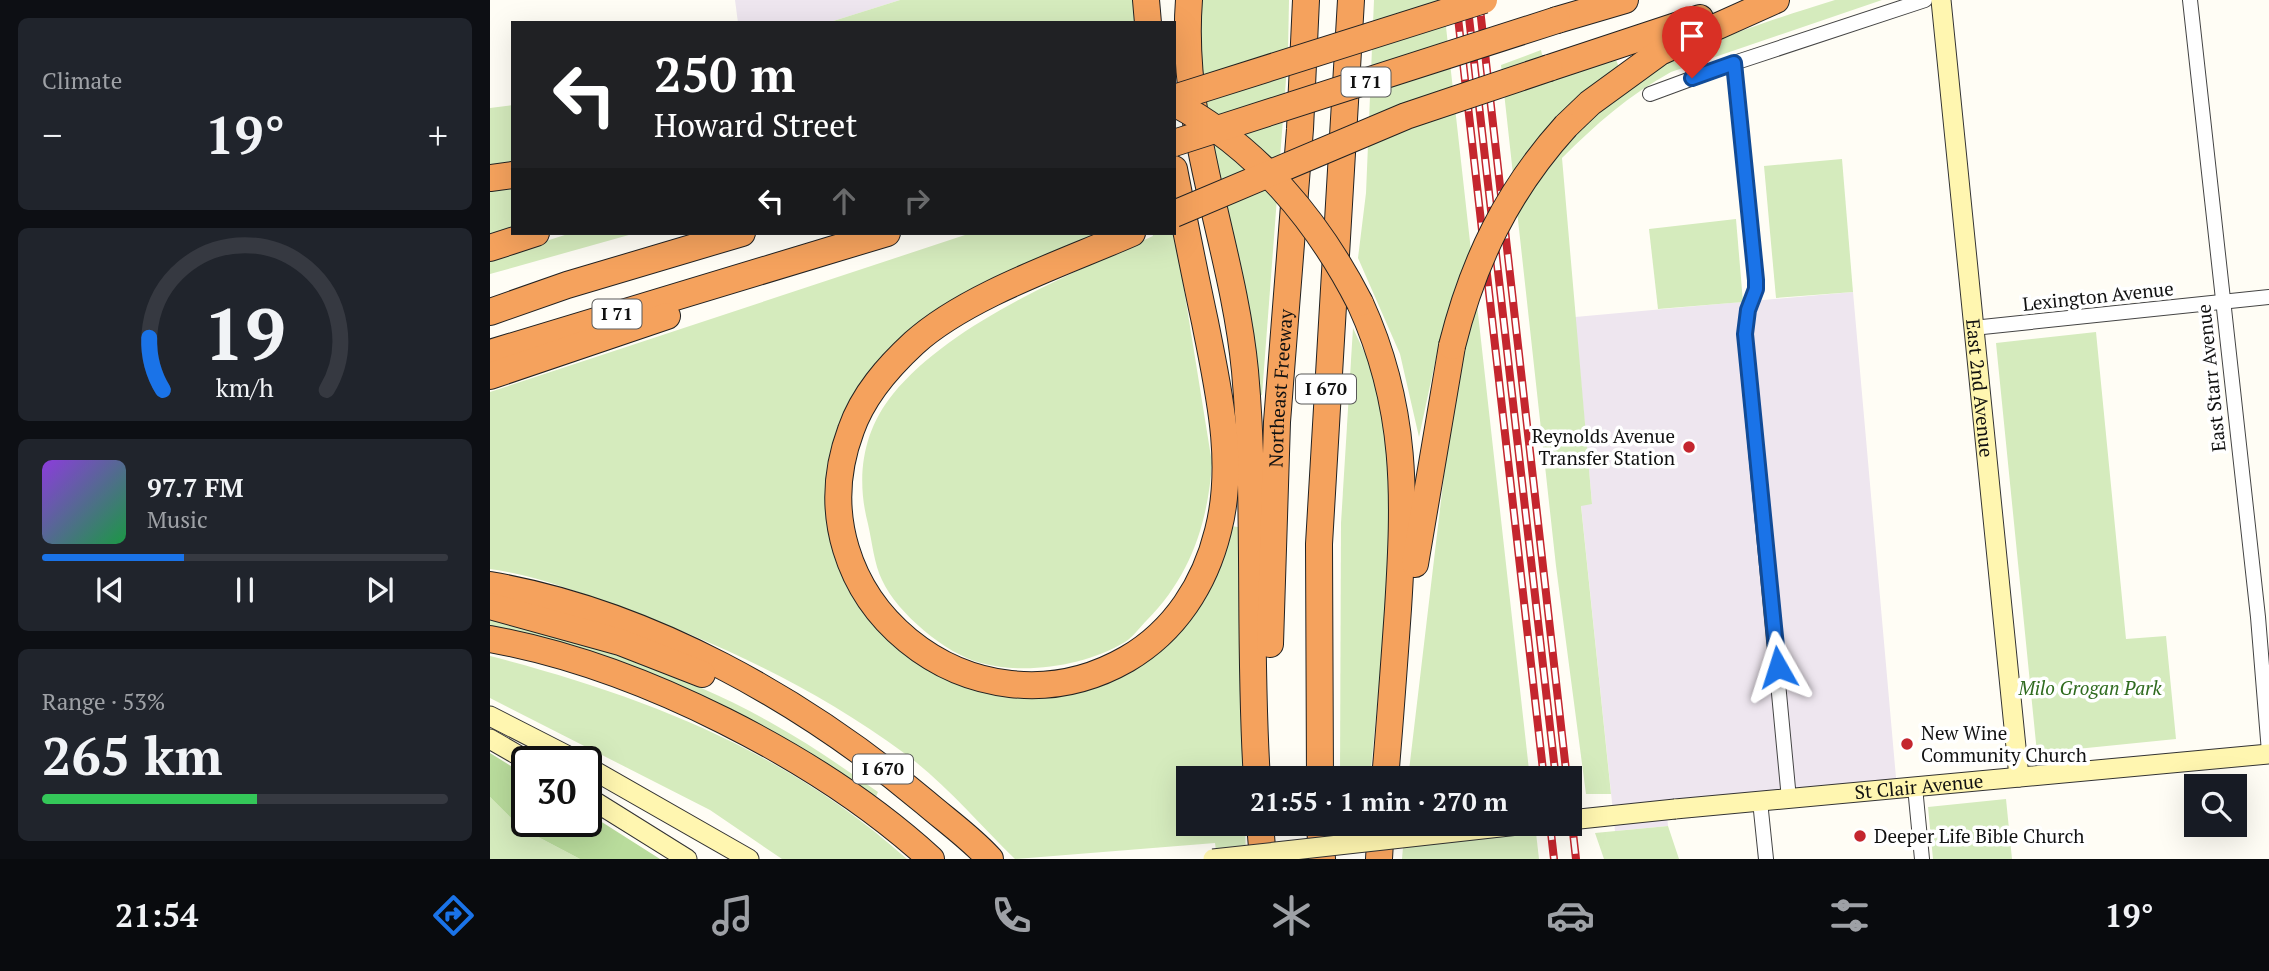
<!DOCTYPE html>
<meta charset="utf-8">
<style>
body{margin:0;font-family:"PT Serif",serif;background:#20242c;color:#f1f3f6;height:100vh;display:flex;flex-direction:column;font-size:26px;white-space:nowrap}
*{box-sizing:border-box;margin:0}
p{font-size:23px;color:#9ea1a6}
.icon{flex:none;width:38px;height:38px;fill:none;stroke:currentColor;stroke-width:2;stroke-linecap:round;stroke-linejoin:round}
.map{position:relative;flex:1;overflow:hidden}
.details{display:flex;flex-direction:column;gap:18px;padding:18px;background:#0d0f14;width:490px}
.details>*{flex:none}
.top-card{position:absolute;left:21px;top:21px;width:665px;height:214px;border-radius:0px;box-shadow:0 7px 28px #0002;background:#202124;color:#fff;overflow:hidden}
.fabs{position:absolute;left:1694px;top:774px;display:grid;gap:14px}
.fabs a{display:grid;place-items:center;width:63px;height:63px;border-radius:0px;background:#171b24;box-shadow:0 7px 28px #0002;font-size:35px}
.speed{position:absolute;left:21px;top:746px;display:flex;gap:14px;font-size:35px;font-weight:700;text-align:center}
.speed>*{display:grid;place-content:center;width:91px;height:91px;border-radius:50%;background:#171b24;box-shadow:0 7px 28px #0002;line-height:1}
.speed .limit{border:4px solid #111;border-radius:10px;background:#fff;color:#111}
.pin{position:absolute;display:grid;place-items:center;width:60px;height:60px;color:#fff;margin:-72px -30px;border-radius:50% 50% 50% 0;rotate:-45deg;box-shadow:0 0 7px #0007}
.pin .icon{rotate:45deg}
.me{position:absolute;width:77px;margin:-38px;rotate:354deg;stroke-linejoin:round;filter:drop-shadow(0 0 5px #0008)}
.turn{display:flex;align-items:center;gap:24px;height:147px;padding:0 28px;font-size:32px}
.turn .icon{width:91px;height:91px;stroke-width:2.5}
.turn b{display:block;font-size:49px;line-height:60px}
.lanes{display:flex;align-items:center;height:66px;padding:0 28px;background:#0003;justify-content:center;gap:35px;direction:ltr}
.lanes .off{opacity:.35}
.big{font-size:52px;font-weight:700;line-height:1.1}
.details .tile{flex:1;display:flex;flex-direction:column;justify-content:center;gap:10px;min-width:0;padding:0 24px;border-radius:10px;background:#20242c}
.details .dial{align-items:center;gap:0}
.dial svg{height:182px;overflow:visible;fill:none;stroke:#363941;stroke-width:7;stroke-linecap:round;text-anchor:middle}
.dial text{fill:#f1f3f6;stroke:none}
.song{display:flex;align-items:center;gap:21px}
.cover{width:84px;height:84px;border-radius:10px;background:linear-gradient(135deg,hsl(270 70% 55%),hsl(140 70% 35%))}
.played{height:7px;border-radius:4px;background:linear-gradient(90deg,#1a73e8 35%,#363941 35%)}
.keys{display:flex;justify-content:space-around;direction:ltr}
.heat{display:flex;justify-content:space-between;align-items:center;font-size:38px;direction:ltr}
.charge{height:10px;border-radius:5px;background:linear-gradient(90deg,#34c759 53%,#363941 0)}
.trip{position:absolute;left:686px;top:766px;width:406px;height:70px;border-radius:0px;background:#171b24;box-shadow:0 7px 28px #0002;font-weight:700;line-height:70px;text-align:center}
.tabs{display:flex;height:112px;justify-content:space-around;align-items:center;background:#090b0e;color:#9ea1a6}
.tabs .icon{width:49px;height:49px}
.tabs .on{color:#1a73e8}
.tabs b{font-size:32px;color:#f1f3f6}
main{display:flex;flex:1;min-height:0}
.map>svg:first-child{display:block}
.industrial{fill:#eee6ef}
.green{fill:#d5ebbd}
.forest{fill:#b9dc9c}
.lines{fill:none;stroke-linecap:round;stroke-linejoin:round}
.street-casing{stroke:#444;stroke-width:16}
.secondary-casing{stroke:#333;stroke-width:21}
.highway-casing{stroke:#222;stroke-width:28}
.street{stroke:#fff;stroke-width:14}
.secondary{stroke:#fff6b0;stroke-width:19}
.highway{stroke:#f5a25d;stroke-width:26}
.rail-casing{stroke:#c4262e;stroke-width:8}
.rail{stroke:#fff;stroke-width:5;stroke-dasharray:16;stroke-linecap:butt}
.secondary-bridge-casing{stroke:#333;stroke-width:21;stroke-linecap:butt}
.highway-bridge-casing{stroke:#222;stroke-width:28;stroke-linecap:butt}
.secondary-bridge{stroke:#fff6b0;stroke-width:19}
.highway-bridge{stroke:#f5a25d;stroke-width:26}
.route-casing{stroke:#114b97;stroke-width:18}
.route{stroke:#1a73e8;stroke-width:12}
.poi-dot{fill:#c4262e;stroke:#fff;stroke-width:2.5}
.labels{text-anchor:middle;stroke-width:7;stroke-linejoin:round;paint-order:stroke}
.shield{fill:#fff;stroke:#585858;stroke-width:2}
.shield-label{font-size:18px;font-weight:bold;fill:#111}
.street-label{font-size:19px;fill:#111;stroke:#fff}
.poi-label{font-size:19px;fill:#111;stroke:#fff;text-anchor:start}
.park-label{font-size:19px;font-style:italic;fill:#2f6b1f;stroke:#fff}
</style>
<main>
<section class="details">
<div class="tile"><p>Climate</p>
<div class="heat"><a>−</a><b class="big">19°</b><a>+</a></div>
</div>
<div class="tile dial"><svg viewBox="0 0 100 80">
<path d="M14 69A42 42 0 1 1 86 69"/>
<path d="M14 69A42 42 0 0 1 8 46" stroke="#1a73e8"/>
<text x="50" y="56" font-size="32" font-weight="700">19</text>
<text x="50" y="72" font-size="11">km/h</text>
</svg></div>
<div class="tile">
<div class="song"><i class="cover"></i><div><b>97.7 FM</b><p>Music</p></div></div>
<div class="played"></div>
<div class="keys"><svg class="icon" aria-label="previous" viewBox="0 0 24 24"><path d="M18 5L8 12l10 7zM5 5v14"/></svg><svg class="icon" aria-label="pause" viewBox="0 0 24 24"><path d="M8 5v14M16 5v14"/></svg><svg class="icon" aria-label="next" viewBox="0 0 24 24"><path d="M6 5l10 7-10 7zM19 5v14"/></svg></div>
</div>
<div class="tile"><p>Range · 53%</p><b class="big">265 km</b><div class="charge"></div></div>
</section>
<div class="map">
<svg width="1779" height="859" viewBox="0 0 1779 859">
<rect width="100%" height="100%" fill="#fffdf5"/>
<g class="industrial">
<polygon points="245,0 410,0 337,23 248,23"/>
<polygon points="1363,292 1407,789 1177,814 1178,826 1125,831 1091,505 1102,503 1085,317"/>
</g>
<g class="green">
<polygon points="410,0 644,0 646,23 337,23"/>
<polygon points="708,0 799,0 798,53 772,395 766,396 707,76"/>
<polygon points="884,0 953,0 1040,779 918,779 957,450 975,334 952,330 929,437 910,354 868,258 876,193"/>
<path d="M1345,0H1392L1181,72C1139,95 1105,125 1072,158L1102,504L1091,506L1121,794H1096L1066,566L1011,65L1051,50L1058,81L1126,60L1129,67L1096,123C1111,110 1125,95 1141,84C1197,46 1281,20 1345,0Z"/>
<polygon points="23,105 23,163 0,166 0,108"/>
<polygon points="1352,159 1363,292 1286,298 1274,166"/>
<polygon points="23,188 23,230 0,238 0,190"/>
<polygon points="1246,219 1253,302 1168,309 1159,229"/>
<path d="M684,227L722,463C718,523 700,577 657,620C650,627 643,637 635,642C595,666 535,675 491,663C456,654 407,613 392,580C384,564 382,541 378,524C366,478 372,432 403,394C462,322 579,275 663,236L662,233H684Z"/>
<polygon points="81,233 146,233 0,274 0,259"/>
<path d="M481,233H616L471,301L352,424L372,606L398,638L429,663L493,691L531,696L569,694L605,687L634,675L666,655L741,526L748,527L754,779H698V824H755L756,859H727L725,843L525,859C489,824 454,782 414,753C326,688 229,643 127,606C86,591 43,575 0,569V392Z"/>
<polygon points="863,328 884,373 898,429 901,562 880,779 850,779 851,523"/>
<polygon points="1606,332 1636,639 1676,636 1686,739 1547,753 1506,343"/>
<path d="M0,619C99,644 196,674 285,725C321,745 355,769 388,792L385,799L0,629Z"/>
<path d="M0,656C155,696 296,751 417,859H292L220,810L0,698Z"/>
<polygon points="0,797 31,828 90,859 0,859"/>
<polygon points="1516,799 1522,859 1443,859 1438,807"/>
<polygon points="915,824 1045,824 1049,859 912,859"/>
<polygon points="1178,826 1189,859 1114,859 1105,833"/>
</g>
<polygon class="forest" points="0,753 37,776 37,821 96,821 96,812 170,859 90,859 31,828 0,797"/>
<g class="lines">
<defs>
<g id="street">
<polyline points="1700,0 1768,617 1779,752"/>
<polyline points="1244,63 1266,280 1266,289 1258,310 1255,334 1299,799"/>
<polyline points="1160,94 1244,63 1435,0"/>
<polyline points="1483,328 1779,297"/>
<polyline points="1425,787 1432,859"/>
<polyline points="1270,801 1276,859"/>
</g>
<g id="secondary">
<path id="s1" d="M1451,0L1529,777"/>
<polyline points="0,716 88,761"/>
<polyline points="0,739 38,761"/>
<polyline points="96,766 259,859"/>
<polyline points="96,796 197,859"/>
<path id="s2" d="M1185,809L1779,754"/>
</g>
<g id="highway">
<polyline points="656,0 658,23"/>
<path d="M699,0C689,127 743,245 755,371C767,506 758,643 767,779"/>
<polyline points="1067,20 1135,0"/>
<polyline points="1059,68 1210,18"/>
<polyline points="1076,126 1100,103 1170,52 1286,0"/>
<polyline points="0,178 23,175"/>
<path d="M642,233C576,262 477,295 424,343C398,367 373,395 361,430C298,598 484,747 637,659C685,631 715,584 728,531C746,462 728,389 715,322C704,271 694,220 684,169"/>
<polyline points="0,248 46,233"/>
<path d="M870,303C918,408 915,497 908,609C904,666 900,722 895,779"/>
<polyline points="0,312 77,285 252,233"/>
<polyline points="0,353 397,233"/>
<polyline points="0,376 177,316"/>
<polyline points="925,564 962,346"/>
<path d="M0,585C160,613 313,700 436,803C457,821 481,838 500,859"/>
<polyline points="0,606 130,642 212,674"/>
<path d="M0,639C149,666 329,757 441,859"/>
<path id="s3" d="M780,644L787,422L810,129L816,0"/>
<polyline points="830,779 829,544 861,0"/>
<polyline points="770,824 773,859"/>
<polyline points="830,824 832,859"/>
<polyline points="889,859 891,824"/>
</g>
</defs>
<use href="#street" class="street-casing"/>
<use href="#secondary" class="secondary-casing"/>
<use href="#highway" class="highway-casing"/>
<use href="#street" class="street"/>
<use href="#secondary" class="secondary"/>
<use href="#highway" class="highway"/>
<defs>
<g id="rail">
<polyline points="966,0 1054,779"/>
<polyline points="977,0 1066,779"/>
<polyline points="989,0 1077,779"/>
<polyline points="1080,806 1086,859"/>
<polyline points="1060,824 1064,859"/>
</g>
</defs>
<use href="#rail" class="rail-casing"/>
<use href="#rail" class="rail"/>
<defs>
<g id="secondary-bridge">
<polyline points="1080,820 1185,809"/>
<polyline points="723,859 1038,824"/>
</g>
<g id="highway-bridge">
<polyline points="684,98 994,0"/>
<path d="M684,103C767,147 828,221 870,303"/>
<polyline points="684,143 1067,20"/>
<polyline points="684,214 916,116 1059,68"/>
<path d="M962,346C983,262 1017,191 1076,126"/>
</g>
</defs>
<use href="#secondary-bridge" class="secondary-bridge-casing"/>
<use href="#highway-bridge" class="highway-bridge-casing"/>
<use href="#secondary-bridge" class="secondary-bridge"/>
<use href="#highway-bridge" class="highway-bridge"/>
</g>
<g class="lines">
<defs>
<polyline id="route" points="1202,78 1244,63 1266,280 1266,289 1258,310 1255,334 1288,667"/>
</defs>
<use href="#route" class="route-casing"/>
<use href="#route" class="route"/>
</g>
<g class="poi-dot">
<circle cx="1199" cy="447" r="7"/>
<circle cx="1417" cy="744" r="7"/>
<circle cx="1370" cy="836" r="7"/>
</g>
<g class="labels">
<g class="shield">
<rect x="851.5" y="67.5" width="49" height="29" rx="5"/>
<rect x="102.5" y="299.5" width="49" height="29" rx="5"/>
<rect x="806" y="374.5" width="60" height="29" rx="5"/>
<rect x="363" y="754.5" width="60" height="29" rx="5"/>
</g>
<g class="shield-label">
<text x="876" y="88">I 71</text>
<text x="127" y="320">I 71</text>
<text x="836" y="395">I 670</text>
<text x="393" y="775">I 670</text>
</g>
<g class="street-label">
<text transform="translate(1608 296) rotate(-6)" y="7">Lexington Avenue</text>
<text transform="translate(1721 378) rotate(-96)" y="7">East Starr Avenue</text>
<text dy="7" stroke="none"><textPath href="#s3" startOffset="256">Northeast Freeway</textPath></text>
<text dy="7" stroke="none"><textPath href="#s1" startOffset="390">East 2nd Avenue</textPath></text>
<text dy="7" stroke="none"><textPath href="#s2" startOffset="245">St Clair Avenue</textPath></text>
</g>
<g class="poi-label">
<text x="1185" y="443" text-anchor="end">Reynolds Avenue<tspan x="1185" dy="22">Transfer Station</tspan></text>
<text x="1431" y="740">New Wine<tspan x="1431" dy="22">Community Church</tspan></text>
<text x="1384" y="843">Deeper Life Bible Church</text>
</g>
<g class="park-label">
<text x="1600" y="695">Milo Grogan Park</text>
</g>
</g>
</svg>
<div class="fabs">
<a><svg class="icon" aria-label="search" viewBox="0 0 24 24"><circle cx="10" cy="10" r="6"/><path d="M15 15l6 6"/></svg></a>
</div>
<div class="speed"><div class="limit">30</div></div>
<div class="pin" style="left:1202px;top:78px;background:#d93025"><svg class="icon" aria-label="arrive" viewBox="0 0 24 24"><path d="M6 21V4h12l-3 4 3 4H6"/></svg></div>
<svg class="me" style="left:1288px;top:667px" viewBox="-20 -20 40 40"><path d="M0-17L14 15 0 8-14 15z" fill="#1a73e8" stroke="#fff" stroke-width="4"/></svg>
<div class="trip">21:55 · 1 min · 270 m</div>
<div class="top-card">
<div class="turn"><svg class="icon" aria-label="left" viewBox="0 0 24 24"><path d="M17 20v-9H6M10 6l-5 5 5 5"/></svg><div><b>250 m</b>Howard Street</div></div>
<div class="lanes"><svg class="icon" aria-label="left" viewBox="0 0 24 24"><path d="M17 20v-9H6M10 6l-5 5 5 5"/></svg><svg class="icon off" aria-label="ahead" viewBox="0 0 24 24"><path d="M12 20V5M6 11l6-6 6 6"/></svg><svg class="icon off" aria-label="right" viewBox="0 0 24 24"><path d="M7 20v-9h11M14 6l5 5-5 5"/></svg></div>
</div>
</div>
</main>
<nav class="tabs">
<b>21:54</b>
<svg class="icon on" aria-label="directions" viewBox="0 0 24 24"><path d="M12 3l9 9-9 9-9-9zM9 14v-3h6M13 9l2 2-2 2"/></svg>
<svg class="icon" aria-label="music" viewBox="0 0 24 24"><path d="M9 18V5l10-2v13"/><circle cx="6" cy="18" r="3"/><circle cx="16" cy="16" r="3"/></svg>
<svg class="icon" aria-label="phone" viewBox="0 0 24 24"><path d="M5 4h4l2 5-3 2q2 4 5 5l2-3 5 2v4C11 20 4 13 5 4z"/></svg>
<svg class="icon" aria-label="climate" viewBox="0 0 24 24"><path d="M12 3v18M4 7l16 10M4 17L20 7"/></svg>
<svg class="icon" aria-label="car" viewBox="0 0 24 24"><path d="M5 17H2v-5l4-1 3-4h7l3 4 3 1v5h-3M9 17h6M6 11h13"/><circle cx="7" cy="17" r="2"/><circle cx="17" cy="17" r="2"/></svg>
<svg class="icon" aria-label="filters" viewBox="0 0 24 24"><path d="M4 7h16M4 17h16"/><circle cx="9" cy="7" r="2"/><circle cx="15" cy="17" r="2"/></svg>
<b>19°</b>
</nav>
